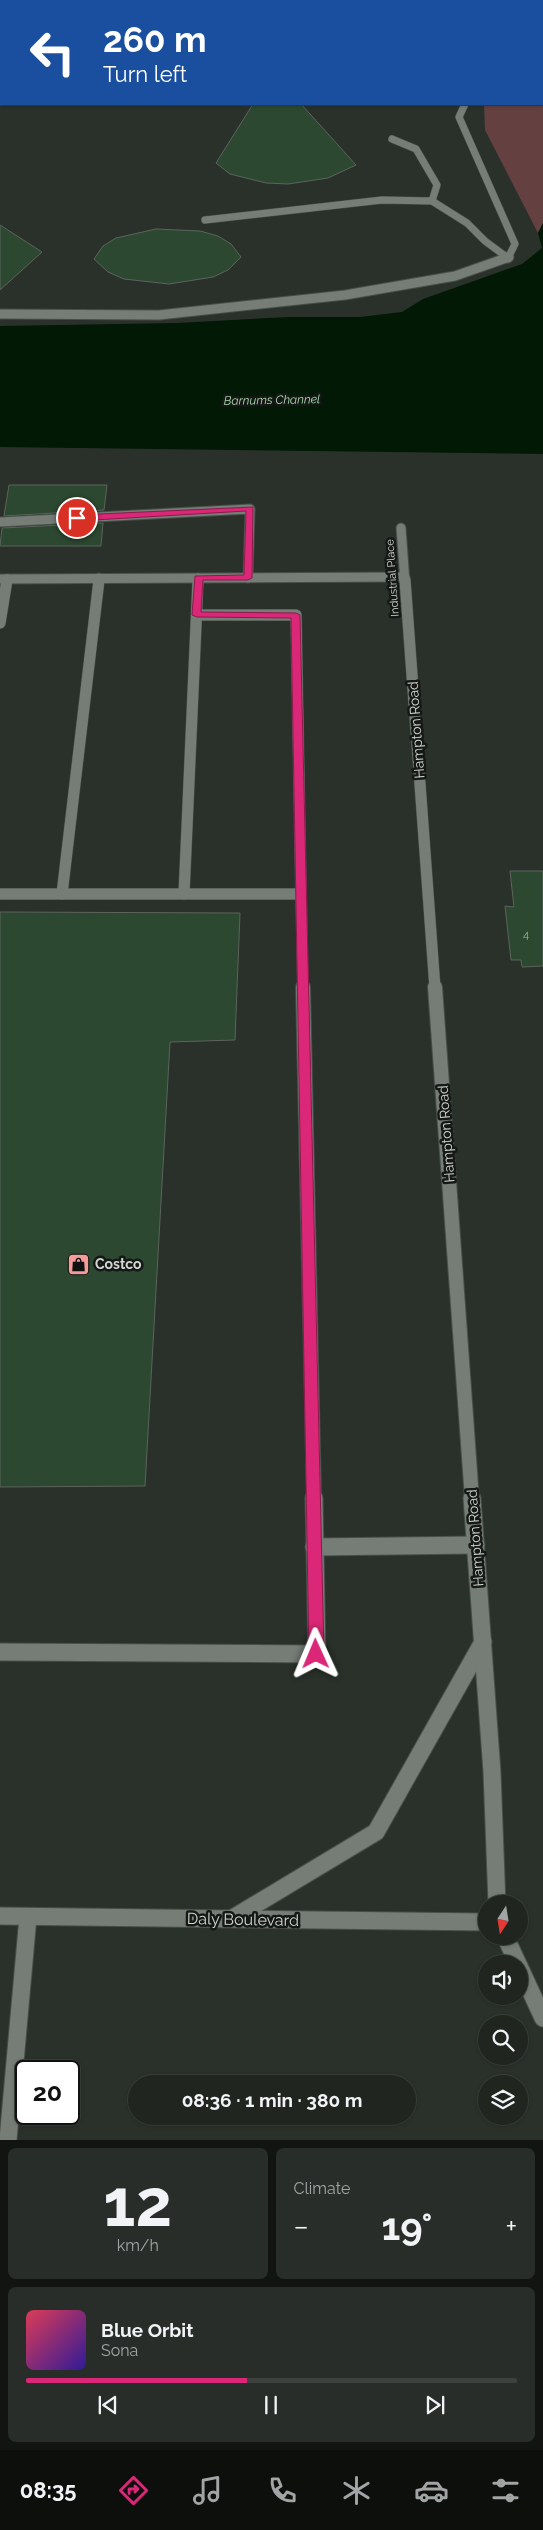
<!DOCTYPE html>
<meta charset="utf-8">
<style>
body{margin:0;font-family:Raleway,sans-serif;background:#282d29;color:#f1f3f6;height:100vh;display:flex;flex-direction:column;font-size:19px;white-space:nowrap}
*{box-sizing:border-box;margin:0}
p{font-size:16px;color:#a2a5a5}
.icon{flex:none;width:28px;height:28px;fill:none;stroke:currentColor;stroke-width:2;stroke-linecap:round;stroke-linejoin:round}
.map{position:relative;height:2140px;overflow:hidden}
.details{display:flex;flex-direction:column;gap:8px;padding:8px;background:#121412;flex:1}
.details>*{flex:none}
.guide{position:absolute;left:0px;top:0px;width:544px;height:105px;box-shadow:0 1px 4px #0004,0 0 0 1px #3d423e;background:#1a4fa0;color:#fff;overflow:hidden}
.needle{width:32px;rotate:192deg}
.buttons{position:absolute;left:478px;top:1895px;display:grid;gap:10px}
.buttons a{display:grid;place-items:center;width:50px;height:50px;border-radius:50%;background:#202520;box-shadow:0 1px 4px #0004,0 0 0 1px #3d423e;font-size:25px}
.speed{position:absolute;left:15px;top:2060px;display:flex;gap:10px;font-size:25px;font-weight:700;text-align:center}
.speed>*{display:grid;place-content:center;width:65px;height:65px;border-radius:50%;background:#202520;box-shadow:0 1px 4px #0004,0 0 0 1px #3d423e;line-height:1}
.speed .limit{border:2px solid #111;border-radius:8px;background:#fff;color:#111}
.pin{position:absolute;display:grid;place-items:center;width:42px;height:42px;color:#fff;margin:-21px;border:2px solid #fff;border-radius:50%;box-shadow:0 1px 5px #0007}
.me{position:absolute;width:55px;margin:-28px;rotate:359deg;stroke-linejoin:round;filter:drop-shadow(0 0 4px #0008)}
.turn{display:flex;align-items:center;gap:18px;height:105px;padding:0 20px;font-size:22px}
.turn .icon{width:65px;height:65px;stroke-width:2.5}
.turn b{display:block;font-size:35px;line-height:42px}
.big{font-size:38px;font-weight:700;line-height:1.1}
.details .tile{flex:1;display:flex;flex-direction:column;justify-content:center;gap:8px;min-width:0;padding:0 18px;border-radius:8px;background:#282d29}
.details .dial{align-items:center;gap:0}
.dial b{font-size:65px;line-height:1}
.song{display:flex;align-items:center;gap:15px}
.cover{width:60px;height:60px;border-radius:8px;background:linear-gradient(135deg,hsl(350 70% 55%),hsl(250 70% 35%))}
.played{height:5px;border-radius:2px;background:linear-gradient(90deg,#db2777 45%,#3d423e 45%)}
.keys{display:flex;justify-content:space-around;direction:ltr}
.heat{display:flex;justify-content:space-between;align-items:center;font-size:28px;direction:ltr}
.details .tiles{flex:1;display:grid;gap:8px;grid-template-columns:1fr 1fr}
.tile:last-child{grid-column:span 2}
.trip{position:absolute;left:128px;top:2075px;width:288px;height:50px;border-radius:25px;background:#202520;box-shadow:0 1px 4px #0004,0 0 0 1px #3d423e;font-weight:700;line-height:50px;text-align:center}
.tabs{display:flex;height:80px;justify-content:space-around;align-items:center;background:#0d0f0d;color:#a2a5a5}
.tabs .icon{width:35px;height:35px}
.tabs .selected{color:#db2777}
.tabs b{font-size:22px;color:#f1f3f6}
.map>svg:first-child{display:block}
.green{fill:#644140}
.water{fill:#011905}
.building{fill:#2c4830;stroke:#5c645d}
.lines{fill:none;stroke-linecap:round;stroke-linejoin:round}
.minor-far4-casing{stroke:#484e49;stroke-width:8}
.minor-far3-casing{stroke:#484e49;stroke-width:11}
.minor-far2-casing{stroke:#484e49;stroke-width:12}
.minor-far1-casing{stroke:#484e49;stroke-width:16}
.minor-casing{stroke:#484e49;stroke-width:19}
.minor-far4{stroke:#757d76;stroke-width:7}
.minor-far3{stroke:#757d76;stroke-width:9}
.minor-far2{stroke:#757d76;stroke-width:11}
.minor-far1{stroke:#757d76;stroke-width:14}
.minor{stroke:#757d76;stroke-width:17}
.route{fill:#db2777;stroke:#8e194d}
.labels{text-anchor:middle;stroke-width:5;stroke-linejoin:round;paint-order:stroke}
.far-street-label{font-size:11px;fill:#d2d7d3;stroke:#151815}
.number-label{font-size:11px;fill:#a8b3aa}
.far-water-label{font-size:12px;font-style:italic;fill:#aadeb1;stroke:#151815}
.street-label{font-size:14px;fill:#d2d7d3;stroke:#151815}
.poi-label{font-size:14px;font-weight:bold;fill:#d2d7d3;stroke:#151815;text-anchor:start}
.near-street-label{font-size:16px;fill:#d2d7d3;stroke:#151815}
</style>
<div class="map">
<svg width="543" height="2140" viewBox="0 0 543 2140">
<rect width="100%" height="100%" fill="#2a312b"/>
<polygon class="green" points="0,0 543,0 543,223 538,233 485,130 484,104 542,104 542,1 1,1 1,17"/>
<polygon class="water" points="543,223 543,454 0,447 0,326 177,323 288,317 360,317 402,312 423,299 522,264 542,248 538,233"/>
<g class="building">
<polygon points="253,104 301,104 356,165 328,178 288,184 266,183 230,174 216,163"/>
<polygon points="0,225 42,252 0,290"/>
<polygon points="156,229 200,231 218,236 231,244 241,257 228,270 213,277 169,284 124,279 108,272 94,259 103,246 116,238"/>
<polygon points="9,485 107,485 104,510 4,516"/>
<polygon points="103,523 101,546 0,546 2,528"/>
<polygon points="510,871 543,871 543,966 522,967 521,960 511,960 505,906 514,907"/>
<polygon points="0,912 240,913 235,1040 170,1042 145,1486 0,1487"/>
</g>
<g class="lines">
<defs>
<g id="minor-far4">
<polyline points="465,104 459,117 515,244 508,258"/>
<polyline points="392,139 416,149 437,185 432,201"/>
<polyline points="205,220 382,200 432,201 467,223 485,241 508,258"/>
</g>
<g id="minor-far3">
<polyline points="506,257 508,258"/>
<polyline points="0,314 159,315 345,295 455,276 509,257"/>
<polyline points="0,522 250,509 248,578"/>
<polyline points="401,528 405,582"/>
<polyline points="0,579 405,577"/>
<polyline points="7,582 7,579"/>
<polyline points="99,582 99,578"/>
<polyline points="198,582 198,578"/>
</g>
<g id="minor-far2">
<polyline points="405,580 435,988"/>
<polyline points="197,615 296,615 301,894"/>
<polyline points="0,623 7,580"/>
<polyline points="0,894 301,894 303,988"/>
<polyline points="62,894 99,580"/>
<polyline points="184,894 198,580"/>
</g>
<g id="minor-far1">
<polyline points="303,987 314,1499"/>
<polyline points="435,987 472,1499"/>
</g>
<g id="minor">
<polyline points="472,1498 492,1772 497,1904"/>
<polyline points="314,1547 476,1545"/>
<polyline points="0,1652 317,1654 314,1498"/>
<polyline points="0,1916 486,1922"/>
<polyline points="233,1918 376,1832 483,1642"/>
<polyline points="505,1936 518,1964"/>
<polyline points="519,1966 543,2018"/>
<polyline points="8,2140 28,1917"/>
</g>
</defs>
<use href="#minor-far4" class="minor-far4-casing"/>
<use href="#minor-far3" class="minor-far3-casing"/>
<use href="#minor-far2" class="minor-far2-casing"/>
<use href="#minor-far1" class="minor-far1-casing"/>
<use href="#minor" class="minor-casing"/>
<use href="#minor-far4" class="minor-far4"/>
<use href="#minor-far3" class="minor-far3"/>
<use href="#minor-far2" class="minor-far2"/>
<use href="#minor-far1" class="minor-far1"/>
<use href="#minor" class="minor"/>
</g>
<polygon class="route" points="253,507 252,578 248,580 203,580 201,612 296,613 300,615 324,1654 322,1659 316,1661 311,1659 309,1654 291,618 197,617 192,615 195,576 244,575 246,511 77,521 73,518 77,515"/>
<defs>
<symbol id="shop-square" viewBox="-11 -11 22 22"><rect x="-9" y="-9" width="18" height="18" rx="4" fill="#f59b99" stroke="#151815"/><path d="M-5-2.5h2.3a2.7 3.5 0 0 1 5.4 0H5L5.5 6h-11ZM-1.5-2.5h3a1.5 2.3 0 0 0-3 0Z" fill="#111"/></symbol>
</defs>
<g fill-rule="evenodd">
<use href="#shop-square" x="66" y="1252" width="25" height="25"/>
</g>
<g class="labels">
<g class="far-street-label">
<text transform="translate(392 578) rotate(-94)" y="4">Industrial Place</text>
</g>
<g class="number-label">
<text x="526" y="938">4</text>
</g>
<g class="far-water-label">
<text transform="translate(272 400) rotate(-1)" y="4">Barnums Channel</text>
</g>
<g class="street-label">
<text transform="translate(416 730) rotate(-94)" y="5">Hampton Road</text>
<text transform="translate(446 1134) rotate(-94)" y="5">Hampton Road</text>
<text transform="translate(475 1538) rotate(-94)" y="5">Hampton Road</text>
</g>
<g class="poi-label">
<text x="95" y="1269">Costco</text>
</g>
<g class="near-street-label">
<text transform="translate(243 1919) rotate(1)" y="6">Daly Boulevard</text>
</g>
</g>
</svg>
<div class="buttons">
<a><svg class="needle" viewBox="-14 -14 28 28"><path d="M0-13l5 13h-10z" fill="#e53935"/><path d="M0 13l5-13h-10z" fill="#a2a5a5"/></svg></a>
<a><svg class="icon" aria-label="sound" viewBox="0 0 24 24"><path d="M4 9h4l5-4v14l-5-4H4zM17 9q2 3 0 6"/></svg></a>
<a><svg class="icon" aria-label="search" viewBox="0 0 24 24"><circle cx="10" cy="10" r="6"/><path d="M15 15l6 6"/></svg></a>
<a><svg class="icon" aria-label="layers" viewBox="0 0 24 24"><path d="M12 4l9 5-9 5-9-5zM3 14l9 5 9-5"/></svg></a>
</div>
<div class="speed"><div class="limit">20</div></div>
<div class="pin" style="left:77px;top:518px;background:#d93025"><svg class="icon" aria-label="arrive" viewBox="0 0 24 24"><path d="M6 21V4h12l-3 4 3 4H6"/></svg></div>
<svg class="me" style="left:316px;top:1654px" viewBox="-20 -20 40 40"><path d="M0-17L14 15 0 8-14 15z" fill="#db2777" stroke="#fff" stroke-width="4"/></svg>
<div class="trip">08:36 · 1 min · 380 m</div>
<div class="guide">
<div class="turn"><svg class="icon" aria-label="left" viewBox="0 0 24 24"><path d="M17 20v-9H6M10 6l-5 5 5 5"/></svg><div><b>260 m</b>Turn left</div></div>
</div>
</div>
<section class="details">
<div class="tiles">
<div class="tile dial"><b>12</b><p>km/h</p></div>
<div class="tile"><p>Climate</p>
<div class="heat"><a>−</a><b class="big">19°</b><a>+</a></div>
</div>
<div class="tile">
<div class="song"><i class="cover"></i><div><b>Blue Orbit</b><p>Sona</p></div></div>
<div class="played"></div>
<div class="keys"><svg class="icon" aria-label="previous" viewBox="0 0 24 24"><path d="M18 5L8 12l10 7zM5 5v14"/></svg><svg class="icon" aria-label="pause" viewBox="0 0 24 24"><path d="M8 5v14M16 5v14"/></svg><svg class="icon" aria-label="next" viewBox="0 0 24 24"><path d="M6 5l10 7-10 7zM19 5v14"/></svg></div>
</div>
</div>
</section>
<nav class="tabs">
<b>08:35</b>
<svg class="icon selected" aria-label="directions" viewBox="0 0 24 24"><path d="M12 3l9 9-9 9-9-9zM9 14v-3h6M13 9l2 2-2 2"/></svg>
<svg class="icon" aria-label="music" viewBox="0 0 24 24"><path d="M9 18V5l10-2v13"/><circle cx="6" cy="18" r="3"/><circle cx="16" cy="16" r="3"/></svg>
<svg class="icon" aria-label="phone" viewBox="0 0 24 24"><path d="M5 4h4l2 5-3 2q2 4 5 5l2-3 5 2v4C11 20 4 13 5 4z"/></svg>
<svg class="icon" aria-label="climate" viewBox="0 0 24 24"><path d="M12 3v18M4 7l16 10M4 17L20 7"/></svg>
<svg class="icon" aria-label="car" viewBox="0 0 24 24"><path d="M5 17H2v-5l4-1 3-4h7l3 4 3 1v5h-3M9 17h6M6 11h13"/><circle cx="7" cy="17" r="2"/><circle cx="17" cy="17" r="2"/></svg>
<svg class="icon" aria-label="filters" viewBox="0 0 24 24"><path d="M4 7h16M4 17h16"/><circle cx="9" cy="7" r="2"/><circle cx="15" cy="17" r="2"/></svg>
</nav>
